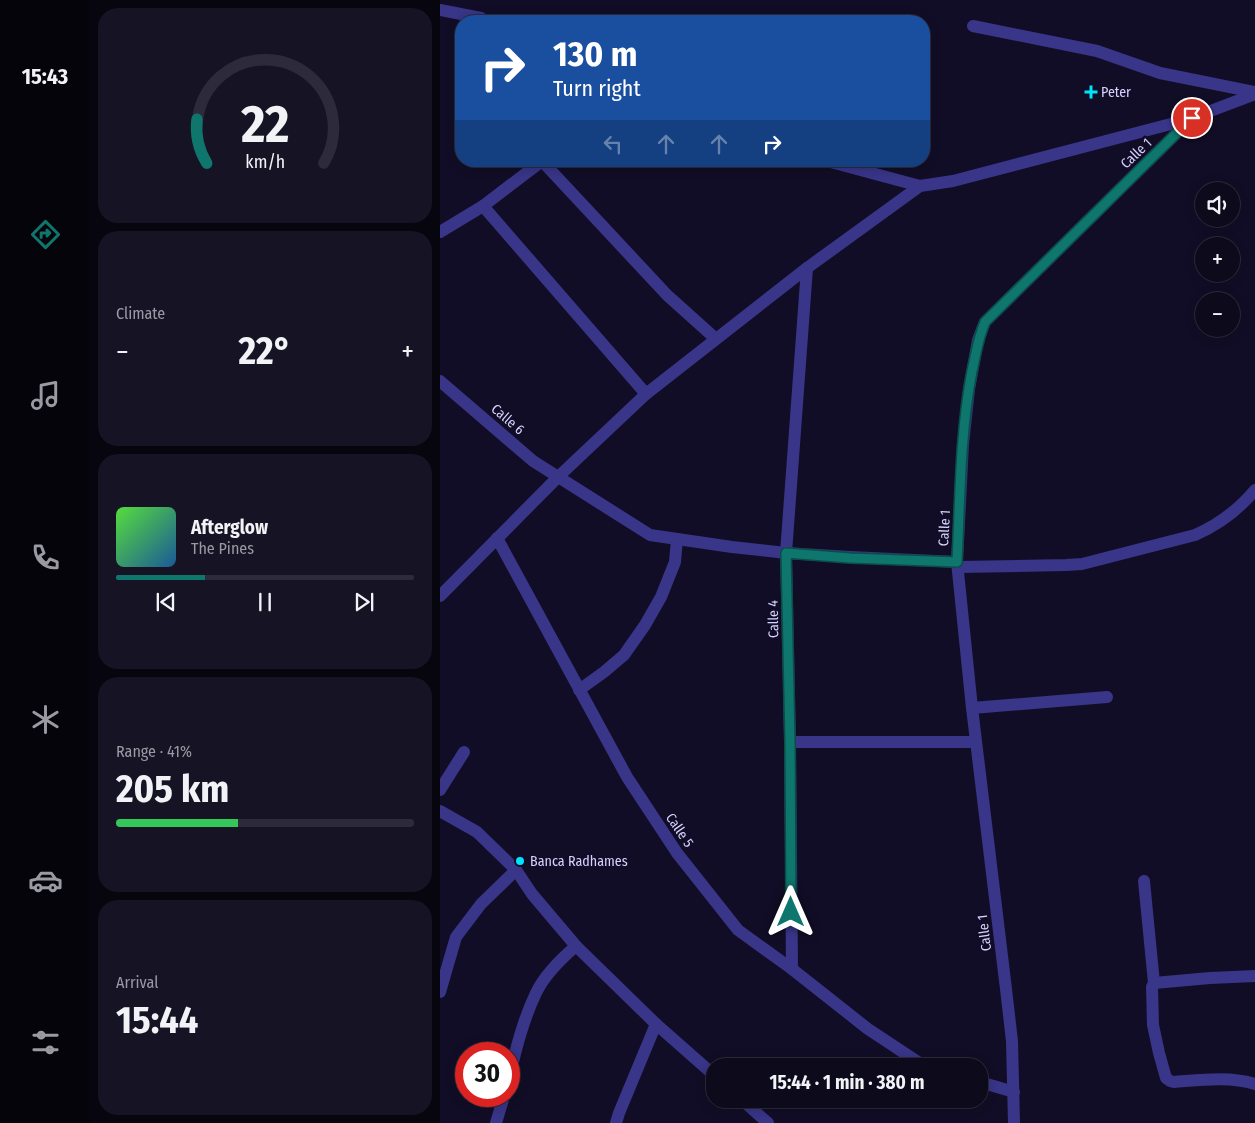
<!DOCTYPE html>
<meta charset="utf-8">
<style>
body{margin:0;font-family:"Fira Sans Condensed",sans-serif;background:#161325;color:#f1f3f6;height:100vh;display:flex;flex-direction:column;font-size:19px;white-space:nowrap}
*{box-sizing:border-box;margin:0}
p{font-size:16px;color:#9a9aa3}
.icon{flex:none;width:28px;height:28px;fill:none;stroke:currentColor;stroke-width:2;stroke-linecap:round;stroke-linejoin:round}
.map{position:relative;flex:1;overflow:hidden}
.side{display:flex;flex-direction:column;gap:8px;padding:8px;background:#07060f;width:350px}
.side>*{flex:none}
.guide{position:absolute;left:15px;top:15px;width:475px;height:152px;border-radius:20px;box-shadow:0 2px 12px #0003,0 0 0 1px #2d2b3b;background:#1a4fa0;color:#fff;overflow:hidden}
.tools{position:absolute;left:755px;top:182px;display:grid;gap:10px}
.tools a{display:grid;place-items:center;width:45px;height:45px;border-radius:50%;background:#0d0a1c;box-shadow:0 2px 12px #0003,0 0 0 1px #2d2b3b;font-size:25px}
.speed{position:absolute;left:15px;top:1042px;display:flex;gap:10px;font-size:25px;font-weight:700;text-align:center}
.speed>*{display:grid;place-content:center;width:65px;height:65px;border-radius:50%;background:#0d0a1c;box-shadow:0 2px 12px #0003,0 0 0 1px #2d2b3b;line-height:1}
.speed .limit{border:8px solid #d22;background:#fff;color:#111}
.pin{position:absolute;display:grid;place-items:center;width:42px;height:42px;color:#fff;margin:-21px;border:2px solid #fff;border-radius:50%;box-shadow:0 1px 5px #0007}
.me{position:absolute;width:55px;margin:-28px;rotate:0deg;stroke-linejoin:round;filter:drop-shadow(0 0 4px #0008)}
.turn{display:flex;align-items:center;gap:18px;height:105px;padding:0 15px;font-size:22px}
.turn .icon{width:65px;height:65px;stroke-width:2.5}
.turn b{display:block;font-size:35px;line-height:42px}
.lanes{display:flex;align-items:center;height:48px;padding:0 15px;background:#0003;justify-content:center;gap:25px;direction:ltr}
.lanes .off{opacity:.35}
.big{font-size:38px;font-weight:700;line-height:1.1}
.side .card{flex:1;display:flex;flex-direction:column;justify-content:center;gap:8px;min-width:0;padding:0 18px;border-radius:20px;background:#161325}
.side .dial{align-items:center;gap:0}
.dial svg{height:130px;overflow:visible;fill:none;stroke:#2d2b3b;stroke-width:7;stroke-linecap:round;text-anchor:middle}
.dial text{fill:#f1f3f6;stroke:none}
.song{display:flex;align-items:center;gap:15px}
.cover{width:60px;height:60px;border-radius:8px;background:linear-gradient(135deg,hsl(110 70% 55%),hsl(210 70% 35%))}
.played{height:5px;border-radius:2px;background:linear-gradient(90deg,#0f766e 30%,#2d2b3b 30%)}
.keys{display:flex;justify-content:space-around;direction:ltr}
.heat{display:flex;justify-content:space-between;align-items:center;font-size:28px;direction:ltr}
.charge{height:8px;border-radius:4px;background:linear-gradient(90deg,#34c759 41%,#2d2b3b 0)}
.trip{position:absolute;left:266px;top:1058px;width:282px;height:50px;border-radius:20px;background:#0d0a1c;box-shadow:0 2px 12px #0003,0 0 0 1px #2d2b3b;font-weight:700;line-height:50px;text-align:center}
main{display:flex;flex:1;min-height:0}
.tab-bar{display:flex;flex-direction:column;width:90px;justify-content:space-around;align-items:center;background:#05040b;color:#9a9aa3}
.tab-bar .icon{width:35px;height:35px}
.tab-bar .current{color:#0f766e}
.tab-bar b{font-size:22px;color:#f1f3f6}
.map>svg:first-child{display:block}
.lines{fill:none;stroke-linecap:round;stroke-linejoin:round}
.street{stroke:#393588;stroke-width:12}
.route-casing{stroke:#0a4d48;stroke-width:12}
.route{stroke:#0f766e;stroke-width:9}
.poi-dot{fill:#00e3fd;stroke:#110d26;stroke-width:2}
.labels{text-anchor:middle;stroke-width:5;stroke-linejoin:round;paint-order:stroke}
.poi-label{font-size:14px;fill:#d7d2ff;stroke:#110d26;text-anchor:start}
.street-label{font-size:14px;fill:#d7d2ff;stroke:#110d26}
</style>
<main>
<nav class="tab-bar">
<b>15:43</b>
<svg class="icon current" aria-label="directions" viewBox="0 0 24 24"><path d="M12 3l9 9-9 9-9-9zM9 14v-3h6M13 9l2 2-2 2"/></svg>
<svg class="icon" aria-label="music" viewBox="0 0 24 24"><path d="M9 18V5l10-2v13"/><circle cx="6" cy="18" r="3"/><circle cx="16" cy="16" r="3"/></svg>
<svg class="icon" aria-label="phone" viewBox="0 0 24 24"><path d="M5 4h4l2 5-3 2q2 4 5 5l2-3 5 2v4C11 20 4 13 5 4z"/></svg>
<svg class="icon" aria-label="climate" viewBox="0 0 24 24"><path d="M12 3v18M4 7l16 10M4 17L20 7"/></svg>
<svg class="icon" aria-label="car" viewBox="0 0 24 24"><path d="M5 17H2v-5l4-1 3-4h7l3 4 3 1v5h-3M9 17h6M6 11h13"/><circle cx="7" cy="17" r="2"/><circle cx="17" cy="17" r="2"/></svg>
<svg class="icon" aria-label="filters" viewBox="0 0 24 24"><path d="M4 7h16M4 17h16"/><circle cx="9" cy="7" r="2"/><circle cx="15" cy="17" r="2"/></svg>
</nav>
<section class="side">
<div class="card dial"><svg viewBox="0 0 100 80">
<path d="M14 69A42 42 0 1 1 86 69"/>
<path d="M14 69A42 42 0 0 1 8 42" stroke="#0f766e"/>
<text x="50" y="56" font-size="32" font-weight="700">22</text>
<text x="50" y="72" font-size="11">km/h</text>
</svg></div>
<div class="card"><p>Climate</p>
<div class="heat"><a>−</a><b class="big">22°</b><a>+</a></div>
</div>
<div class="card">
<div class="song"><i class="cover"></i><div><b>Afterglow</b><p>The Pines</p></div></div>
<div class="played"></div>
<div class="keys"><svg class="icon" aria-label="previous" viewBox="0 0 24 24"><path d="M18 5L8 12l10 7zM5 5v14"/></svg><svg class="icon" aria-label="pause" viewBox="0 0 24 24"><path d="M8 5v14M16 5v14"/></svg><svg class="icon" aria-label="next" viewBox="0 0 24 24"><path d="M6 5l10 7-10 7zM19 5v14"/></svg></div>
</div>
<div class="card"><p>Range · 41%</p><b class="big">205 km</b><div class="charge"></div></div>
<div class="card"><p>Arrival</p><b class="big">15:44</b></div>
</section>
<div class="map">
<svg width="815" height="1123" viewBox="0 0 815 1123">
<rect width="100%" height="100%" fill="#110d26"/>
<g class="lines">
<g class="street">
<polyline points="0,10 41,18 47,21"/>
<polyline points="533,26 657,51 720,73 815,92"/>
<polyline points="102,161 227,295 276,339"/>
<polyline points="387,161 480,186"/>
<polyline points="43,206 206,394"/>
<polyline points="0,232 43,206 102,161"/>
<polyline points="0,381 93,461 210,535 292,547 346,553 410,557 517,562"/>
<polyline points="57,538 187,777 237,853 298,930 352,969 428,1029 484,1066"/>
<path d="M518,567L626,565L642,564L755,535C778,525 799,509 815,490"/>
<polyline points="0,596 118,477 206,394 367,268 480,186 513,181 750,119"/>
<polyline points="139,690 164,672 184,655 205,625 221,597 235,562 237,539"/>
<polyline points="532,708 667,697"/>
<polyline points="350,742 536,742"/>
<polyline points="0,790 24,752"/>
<polyline points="0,811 37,832 76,870 92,894 136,946 216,1024 275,1076"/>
<polyline points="704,881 714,983"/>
<polyline points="352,969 350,742 346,553 367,268"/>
<path d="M815,976L770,978L714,983L712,987L713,1025L719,1053L726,1078L730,1081L734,1082C761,1080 789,1076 815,1084"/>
<polyline points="0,992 16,937 41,904 76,870"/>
<path d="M69,1078C76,1049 83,1020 96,993C104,976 122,958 136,946"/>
<polyline points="540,1082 574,1092"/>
<polyline points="301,1099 328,1123"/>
<polyline points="56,1123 64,1096"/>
<polyline points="176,1123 179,1113 216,1024"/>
<polyline points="574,1123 572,1041 566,989 532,708 517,562 523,444 529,389 538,340 545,322 550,317 752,118 815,94"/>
</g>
</g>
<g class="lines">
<defs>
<path id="route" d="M351,912L350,742L346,553L410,558L517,562C520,499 520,433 532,371C536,354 538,338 545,322L752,118"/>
</defs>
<use href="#route" class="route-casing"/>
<use href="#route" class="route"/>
</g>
<g class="poi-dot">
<path d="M648.5 84.5h5v5h5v5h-5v5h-5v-5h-5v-5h5z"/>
<circle cx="80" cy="861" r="5"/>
</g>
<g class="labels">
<g class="poi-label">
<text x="661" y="97">Peter</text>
<text x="90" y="866">Banca Radhames</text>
</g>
<g class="street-label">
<text transform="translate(696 153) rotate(-44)" y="5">Calle 1</text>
<text transform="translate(68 419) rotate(41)" y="5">Calle 6</text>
<text transform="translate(504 528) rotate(-87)" y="5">Calle 1</text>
<text transform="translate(333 619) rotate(-91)" y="5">Calle 4</text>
<text transform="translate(240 830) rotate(56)" y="5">Calle 5</text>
<text transform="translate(544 933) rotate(-97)" y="5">Calle 1</text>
</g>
</g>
</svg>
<div class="tools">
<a><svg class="icon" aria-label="sound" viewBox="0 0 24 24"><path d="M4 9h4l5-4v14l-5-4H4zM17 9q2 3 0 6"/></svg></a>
<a>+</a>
<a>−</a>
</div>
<div class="speed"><div class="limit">30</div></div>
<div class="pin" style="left:752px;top:118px;background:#d93025"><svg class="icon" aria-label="arrive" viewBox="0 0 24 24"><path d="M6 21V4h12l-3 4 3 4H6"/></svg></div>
<svg class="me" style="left:351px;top:912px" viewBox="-20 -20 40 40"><path d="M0-17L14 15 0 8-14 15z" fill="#0f766e" stroke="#fff" stroke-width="4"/></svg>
<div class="trip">15:44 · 1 min · 380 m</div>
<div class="guide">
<div class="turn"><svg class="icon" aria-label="right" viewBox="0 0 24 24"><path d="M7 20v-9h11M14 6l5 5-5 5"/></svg><div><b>130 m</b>Turn right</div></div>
<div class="lanes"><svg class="icon off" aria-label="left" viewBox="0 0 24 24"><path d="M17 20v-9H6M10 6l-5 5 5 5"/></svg><svg class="icon off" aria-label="ahead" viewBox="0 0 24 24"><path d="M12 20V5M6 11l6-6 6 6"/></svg><svg class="icon off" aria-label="ahead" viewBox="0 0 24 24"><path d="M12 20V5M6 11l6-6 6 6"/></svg><svg class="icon" aria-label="right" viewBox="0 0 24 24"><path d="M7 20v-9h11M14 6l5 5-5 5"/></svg></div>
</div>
</div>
</main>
